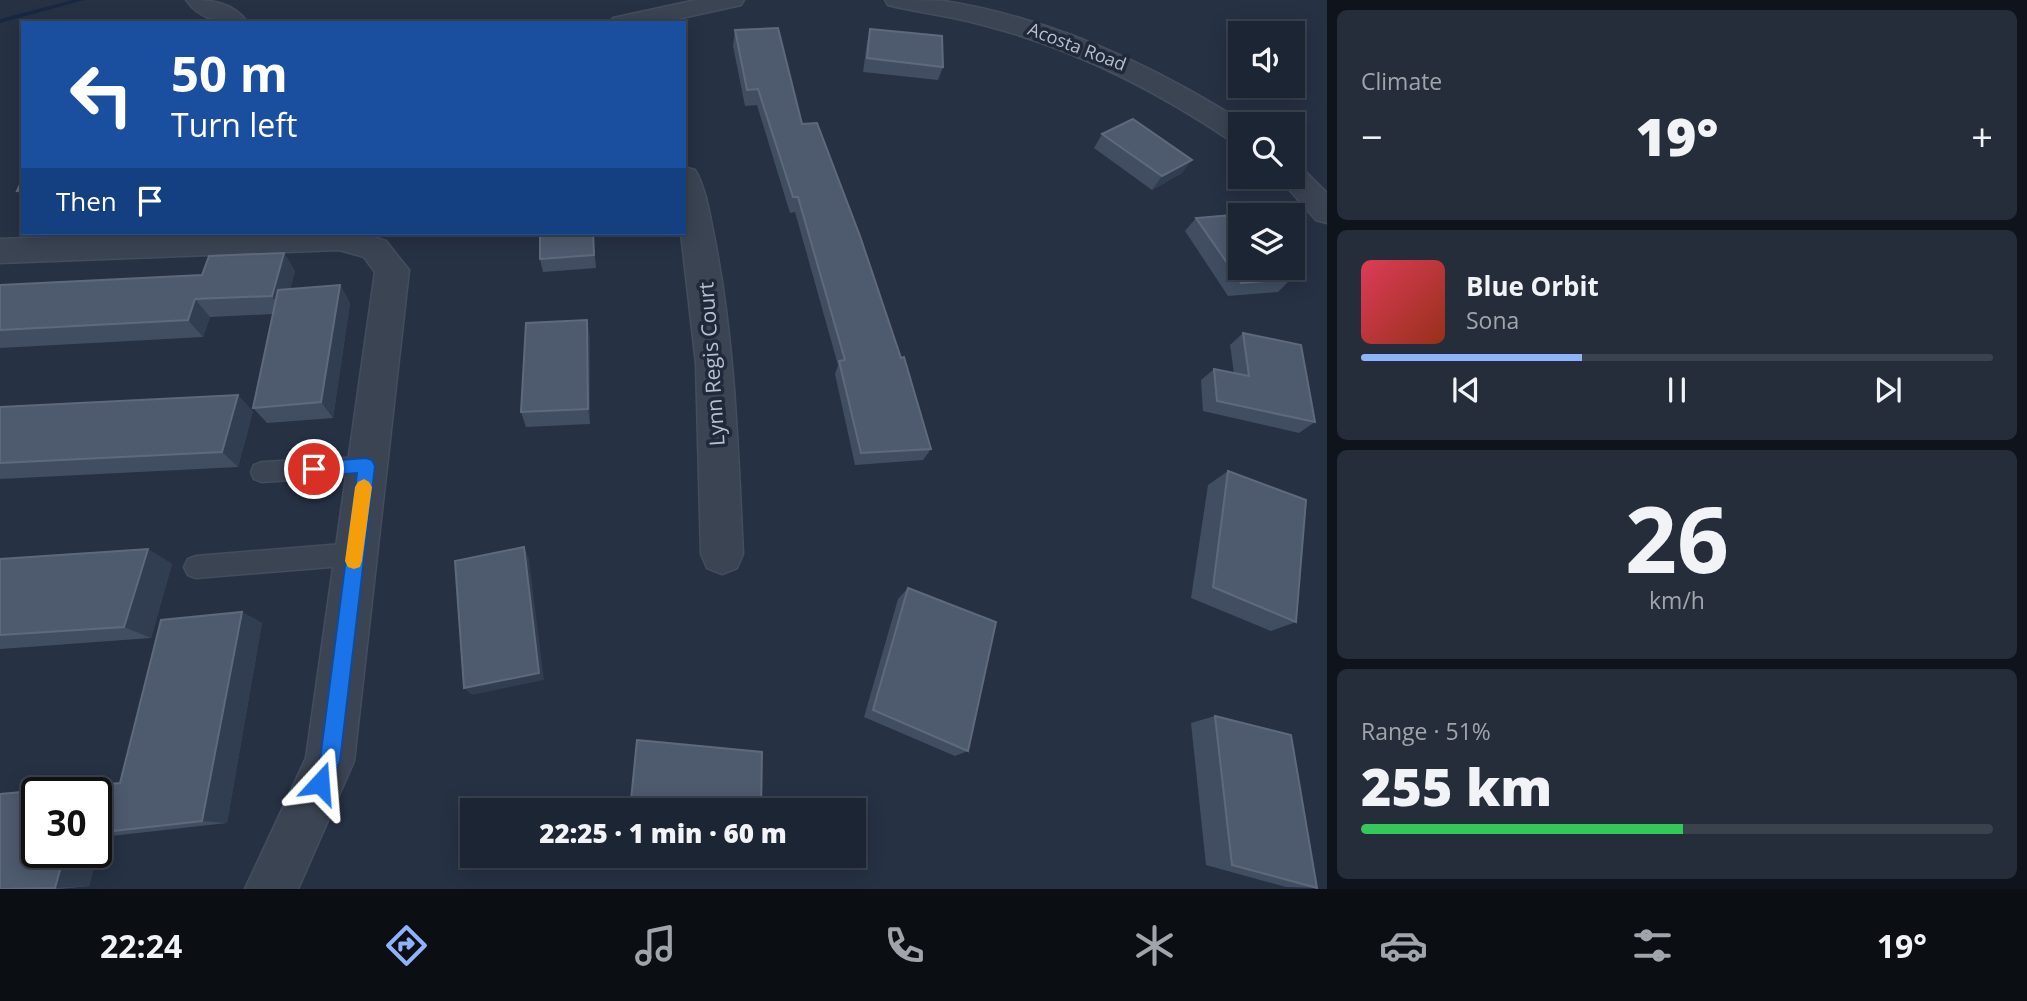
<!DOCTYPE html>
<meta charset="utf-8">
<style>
body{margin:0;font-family:"Open Sans",sans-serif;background:#252d3b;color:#f1f3f6;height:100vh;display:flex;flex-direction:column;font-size:26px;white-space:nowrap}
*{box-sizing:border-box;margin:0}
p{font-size:23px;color:#a0a5ac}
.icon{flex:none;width:38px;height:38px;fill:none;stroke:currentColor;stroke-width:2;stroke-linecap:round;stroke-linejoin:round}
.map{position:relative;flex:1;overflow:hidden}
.drawer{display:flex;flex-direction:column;gap:10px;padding:10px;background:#0f141c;width:700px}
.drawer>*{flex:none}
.hud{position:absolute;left:21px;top:21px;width:665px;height:214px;border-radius:0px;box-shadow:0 4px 18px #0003,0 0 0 2px #3a424e;background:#1a4fa0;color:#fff;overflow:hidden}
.fabs{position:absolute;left:1228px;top:21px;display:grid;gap:14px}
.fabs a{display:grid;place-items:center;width:77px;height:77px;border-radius:0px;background:#1c2533;box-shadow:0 4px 18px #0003,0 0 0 2px #3a424e;font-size:35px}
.speed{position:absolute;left:21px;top:777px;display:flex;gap:14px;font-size:35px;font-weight:700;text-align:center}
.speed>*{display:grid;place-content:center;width:91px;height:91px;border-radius:50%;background:#1c2533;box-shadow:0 4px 18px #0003,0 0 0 2px #3a424e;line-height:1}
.speed .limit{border:4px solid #111;border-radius:10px;background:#fff;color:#111}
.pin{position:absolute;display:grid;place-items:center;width:60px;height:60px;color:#fff;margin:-30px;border:4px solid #fff;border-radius:50%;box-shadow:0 2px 7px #0007}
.me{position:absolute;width:77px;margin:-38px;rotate:19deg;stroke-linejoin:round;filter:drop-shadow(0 0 5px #0008)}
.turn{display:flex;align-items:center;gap:24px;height:147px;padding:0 35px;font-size:32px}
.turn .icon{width:91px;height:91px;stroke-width:2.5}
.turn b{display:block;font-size:49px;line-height:60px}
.then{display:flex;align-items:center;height:66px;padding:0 35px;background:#0003;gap:14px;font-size:26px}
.big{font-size:52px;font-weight:800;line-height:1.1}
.drawer .tile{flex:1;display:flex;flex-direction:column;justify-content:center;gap:10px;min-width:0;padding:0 24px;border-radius:10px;background:#252d3b}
.drawer .dial{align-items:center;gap:0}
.dial b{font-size:91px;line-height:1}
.song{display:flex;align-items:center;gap:21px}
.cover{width:84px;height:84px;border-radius:10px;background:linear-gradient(135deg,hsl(350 70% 55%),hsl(10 70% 35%))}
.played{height:7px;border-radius:4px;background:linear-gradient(90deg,#8fb3fb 35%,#3a424e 35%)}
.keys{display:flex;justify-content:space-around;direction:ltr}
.heat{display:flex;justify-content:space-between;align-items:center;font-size:38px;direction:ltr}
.charge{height:10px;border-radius:5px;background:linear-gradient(90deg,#34c759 51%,#3a424e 0)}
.trip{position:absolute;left:460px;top:798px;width:406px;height:70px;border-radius:0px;background:#1c2533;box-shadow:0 4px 18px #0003,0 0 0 2px #3a424e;font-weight:800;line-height:70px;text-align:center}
.dock{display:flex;height:112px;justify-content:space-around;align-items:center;background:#0b0f14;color:#a0a5ac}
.dock .icon{width:49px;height:49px}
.dock .selected{color:#8fb3fb}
.dock b{font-size:32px;color:#f1f3f6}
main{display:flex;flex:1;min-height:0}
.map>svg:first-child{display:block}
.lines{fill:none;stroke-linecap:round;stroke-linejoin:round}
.stream{fill:#182843;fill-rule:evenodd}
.lane-casing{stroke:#444d5d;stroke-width:3}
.street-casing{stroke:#444d5d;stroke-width:3}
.lane{fill:#3b4453;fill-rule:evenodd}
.street{fill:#3b4453;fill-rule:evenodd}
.wall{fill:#414e62;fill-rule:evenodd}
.shaded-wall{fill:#313d51}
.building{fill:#4e5a6e;stroke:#5e6a7c;stroke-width:2}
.route{fill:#1a73e8;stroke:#114b97;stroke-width:2}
.slow{fill:#f59e0b}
.labels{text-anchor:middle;stroke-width:7;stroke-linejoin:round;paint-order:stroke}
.far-street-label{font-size:18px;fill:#b8bfcd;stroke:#1f2939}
.street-label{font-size:21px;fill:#b8bfcd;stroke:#1f2939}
</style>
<main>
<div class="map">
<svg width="1327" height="889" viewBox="0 0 1327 889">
<rect width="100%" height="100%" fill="#263144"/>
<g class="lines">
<polygon class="stream" points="73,0 84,0 0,23 0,19"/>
<defs>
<g id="lane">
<polygon points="366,457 374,459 377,466 374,473 366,475 262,482 254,479 251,472 254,465 262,462"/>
<polygon points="355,543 363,546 366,554 363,562 355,565 196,578 188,575 184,567 188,559 196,556"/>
</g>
<g id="street">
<path d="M186,0C209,0 233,1 248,23C224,23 201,22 186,0Z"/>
<polygon points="696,0 744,0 741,5 659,23 609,23 613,18"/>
<path d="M885,0C904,0 925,0 944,1C1052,18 1155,66 1246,124H1241V143L1231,141C1154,89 1073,48 983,25C952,16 920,13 888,5Z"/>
<path d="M684,167L695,170C707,190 710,218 715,241C735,344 738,449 743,554L737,568L722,574L707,568L701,554L696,364L681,233H684Z"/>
<polygon points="1293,167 1304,170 1327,193 1327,223 1316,220 1278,177 1293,177"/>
<polygon points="170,233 361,233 386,241 409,270 354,761 298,889 245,889 306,758 375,272 364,257 339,250 0,263 0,239"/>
</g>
</defs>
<use href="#lane" class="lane-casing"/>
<use href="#street" class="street-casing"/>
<use href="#lane" class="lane"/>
<use href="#street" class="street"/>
</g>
<g class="wall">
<polygon points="870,29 943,67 938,80 863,72 867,43"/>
<polygon points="735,30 802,124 931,449 923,460 855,465 835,374 838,365 795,212 790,213 757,105 745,106 733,46"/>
<polygon points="1102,134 1182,173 1152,190 1094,148"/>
<polygon points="23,178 23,197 17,191"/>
<polygon points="1196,218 1291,279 1278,292 1228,296 1185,231"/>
<polygon points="593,233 596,268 543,272 540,259"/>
<polygon points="284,253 295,271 290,289 340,285 350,303 333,418 267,423 253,408 273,314 210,317 203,337 0,348 0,285 202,275"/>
<polygon points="1243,333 1315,422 1299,433 1203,411 1201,380 1214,369 1234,373 1230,345"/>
<polygon points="590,337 590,424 526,427 521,412"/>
<polygon points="0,407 253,411 238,467 0,479"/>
<polygon points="1228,471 1296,622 1271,631 1191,598 1208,485"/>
<polygon points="148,549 172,564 151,638 0,649 0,559"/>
<polygon points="908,588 968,751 955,756 864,717 898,599"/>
<path d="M242,612L262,623L227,823L102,837L89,886L60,889H0V794L120,783L161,620ZM37,793H96V852H37Z"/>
<polygon points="1215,716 1317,888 1286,887 1206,865 1191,723"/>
</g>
<g class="shaded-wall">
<polygon points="1192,160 1182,173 1152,190 1162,176"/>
<polygon points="284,253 295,271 284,313 272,296"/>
<polygon points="340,285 350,303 333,418 321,402"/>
<polygon points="195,299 210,317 203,337 188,320"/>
<polygon points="587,320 590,337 590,424 588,409"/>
<polygon points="238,395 253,411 238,467 222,452"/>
<polygon points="524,547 529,559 544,680 472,695 464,688"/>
<polygon points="148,549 172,564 151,638 124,627"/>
<polygon points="242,612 262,623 227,823 202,821"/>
<polygon points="96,837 102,837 89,886 55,888 65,852 96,852"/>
</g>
<g class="building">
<polygon points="778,28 802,124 817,123 860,236 901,358 904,357 931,449 861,453 839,361 845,360 798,197 793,197 758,89 747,90 735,30"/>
<polygon points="870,29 942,36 943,67 867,58"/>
<polygon points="1133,119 1192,160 1162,176 1102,134"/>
<polygon points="23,178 23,190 17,191"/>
<polygon points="1244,214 1245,215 1241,215 1241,268 1283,268 1291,279 1241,283 1196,218"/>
<polygon points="540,233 593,233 594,255 540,259"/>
<polygon points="284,253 272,296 195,299 188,320 0,330 0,285 202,275 209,256"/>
<polygon points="340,285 321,402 253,408 278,290"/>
<polygon points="587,320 588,409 521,412 526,323"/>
<polygon points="1243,333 1301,345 1315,422 1217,401 1214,369 1249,376"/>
<polygon points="238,395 222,452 0,463 0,407"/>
<polygon points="1228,471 1306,500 1296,622 1213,587"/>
<polygon points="524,547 539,673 464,688 455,561"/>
<polygon points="148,549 124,627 0,635 0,559"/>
<polygon points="908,588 996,622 968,751 873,710"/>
<polygon points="242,612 202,821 96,833 96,793 37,793 37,852 65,852 55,888 0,889 0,794 120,783 161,620"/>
<polygon points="1215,716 1291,735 1317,888 1232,865"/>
<polygon points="637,740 762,752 761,810 630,810"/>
</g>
<polygon class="route" points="366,458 372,460 375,466 340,761 327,790 320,793 313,790 310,783 320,760 357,473 314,476 308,474 306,469 308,464 314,462"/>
<polygon class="slow" points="364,479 369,482 372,487 362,561 360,567 354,569 348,567 345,561 355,487 358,482"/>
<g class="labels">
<g class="far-street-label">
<text transform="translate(1077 47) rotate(21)" y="6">Acosta Road</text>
</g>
<g class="street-label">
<text transform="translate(712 364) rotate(-94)" y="7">Lynn Regis Court</text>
</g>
</g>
</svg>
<div class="fabs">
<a><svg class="icon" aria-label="sound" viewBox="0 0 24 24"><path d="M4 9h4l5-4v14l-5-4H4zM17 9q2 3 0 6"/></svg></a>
<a><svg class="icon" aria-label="search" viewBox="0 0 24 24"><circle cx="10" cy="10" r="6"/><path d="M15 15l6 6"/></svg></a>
<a><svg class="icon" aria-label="layers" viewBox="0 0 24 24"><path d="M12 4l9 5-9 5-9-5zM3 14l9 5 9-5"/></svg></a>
</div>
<div class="speed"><div class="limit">30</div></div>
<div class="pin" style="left:314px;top:469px;background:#d93025"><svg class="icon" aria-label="arrive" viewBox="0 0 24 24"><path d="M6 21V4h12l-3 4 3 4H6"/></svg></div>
<svg class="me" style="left:320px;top:783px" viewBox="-20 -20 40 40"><path d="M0-17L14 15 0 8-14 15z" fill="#1a73e8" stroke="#fff" stroke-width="4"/></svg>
<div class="trip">22:25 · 1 min · 60 m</div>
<div class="hud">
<div class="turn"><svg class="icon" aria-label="left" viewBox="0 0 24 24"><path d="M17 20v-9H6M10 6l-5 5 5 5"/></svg><div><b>50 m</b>Turn left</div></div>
<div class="then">Then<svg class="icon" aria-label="arrive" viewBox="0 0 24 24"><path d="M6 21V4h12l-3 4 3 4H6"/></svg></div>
</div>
</div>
<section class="drawer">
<div class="tile"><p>Climate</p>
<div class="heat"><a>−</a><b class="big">19°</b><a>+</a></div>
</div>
<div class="tile">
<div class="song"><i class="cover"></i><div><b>Blue Orbit</b><p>Sona</p></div></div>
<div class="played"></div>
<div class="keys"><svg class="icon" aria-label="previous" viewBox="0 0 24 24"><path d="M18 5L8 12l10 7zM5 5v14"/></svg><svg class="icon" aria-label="pause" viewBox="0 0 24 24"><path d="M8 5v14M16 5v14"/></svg><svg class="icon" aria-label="next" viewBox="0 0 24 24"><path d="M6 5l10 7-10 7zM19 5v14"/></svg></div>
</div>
<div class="tile dial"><b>26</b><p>km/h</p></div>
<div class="tile"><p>Range · 51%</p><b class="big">255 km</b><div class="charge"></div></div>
</section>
</main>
<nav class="dock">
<b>22:24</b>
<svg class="icon selected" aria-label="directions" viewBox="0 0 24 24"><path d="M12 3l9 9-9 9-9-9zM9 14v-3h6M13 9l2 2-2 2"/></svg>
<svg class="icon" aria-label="music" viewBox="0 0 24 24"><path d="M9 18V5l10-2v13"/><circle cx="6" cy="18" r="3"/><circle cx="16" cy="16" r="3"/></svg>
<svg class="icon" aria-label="phone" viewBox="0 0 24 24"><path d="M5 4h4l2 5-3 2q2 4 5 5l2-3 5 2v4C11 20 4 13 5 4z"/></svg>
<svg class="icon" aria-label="climate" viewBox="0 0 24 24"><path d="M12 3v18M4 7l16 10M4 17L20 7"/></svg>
<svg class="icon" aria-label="car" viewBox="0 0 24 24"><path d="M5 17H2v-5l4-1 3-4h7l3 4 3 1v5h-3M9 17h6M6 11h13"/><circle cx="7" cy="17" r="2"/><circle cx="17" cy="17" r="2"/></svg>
<svg class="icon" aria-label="filters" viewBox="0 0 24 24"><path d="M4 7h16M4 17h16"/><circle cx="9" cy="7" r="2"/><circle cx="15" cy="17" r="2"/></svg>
<b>19°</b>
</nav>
